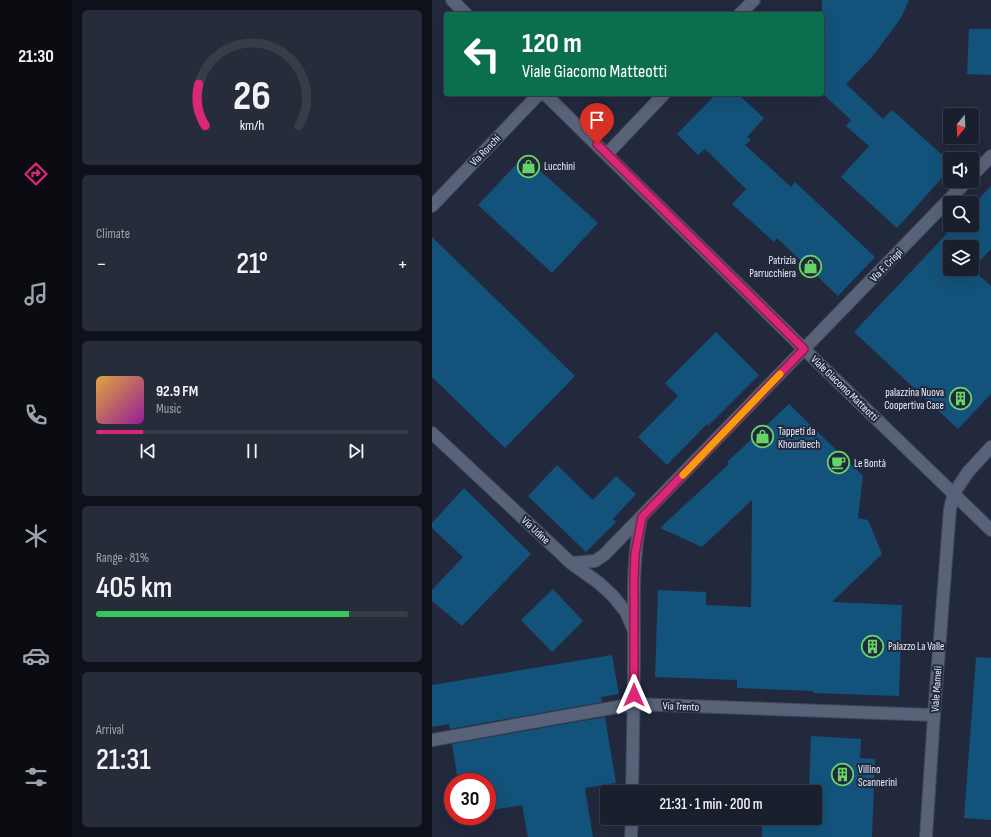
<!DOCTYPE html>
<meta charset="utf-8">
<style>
body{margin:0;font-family:"Sofia Sans Condensed",sans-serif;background:#272c3a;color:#f1f3f6;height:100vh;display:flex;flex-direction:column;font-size:15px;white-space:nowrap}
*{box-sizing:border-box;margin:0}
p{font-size:13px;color:#9fa2aa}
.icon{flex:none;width:22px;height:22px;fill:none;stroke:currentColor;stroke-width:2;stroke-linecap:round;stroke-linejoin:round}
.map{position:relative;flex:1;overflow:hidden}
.panel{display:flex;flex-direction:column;gap:10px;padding:10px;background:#0e1119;width:360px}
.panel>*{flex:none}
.banner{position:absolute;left:12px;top:12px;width:380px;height:84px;border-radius:4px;box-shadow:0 4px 16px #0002,0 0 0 1px #383d4a;background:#0b6e4f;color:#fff;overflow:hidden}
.needle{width:26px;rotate:198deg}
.fabs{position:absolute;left:511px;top:108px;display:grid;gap:8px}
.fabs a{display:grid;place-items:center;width:36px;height:36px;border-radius:4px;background:#1a1f2e;box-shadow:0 4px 16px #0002,0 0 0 1px #383d4a;font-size:20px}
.speed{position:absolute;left:12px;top:773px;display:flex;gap:8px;font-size:20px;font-weight:700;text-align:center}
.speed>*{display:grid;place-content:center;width:52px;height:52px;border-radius:50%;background:#1a1f2e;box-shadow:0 4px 16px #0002,0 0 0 1px #383d4a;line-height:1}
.speed .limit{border:6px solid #d22;background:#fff;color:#111}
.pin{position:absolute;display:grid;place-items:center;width:34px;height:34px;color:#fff;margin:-41px -17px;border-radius:50% 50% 50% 0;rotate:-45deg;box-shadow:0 0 4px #0007}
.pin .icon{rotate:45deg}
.me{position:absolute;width:44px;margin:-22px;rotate:0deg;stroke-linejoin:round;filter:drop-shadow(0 0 3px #0008)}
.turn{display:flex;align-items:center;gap:14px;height:84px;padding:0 12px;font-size:18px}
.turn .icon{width:52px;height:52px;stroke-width:2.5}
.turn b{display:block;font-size:28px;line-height:34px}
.big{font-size:30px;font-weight:600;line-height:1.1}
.panel .tile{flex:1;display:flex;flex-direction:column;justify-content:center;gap:6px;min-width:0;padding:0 14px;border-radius:6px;background:#272c3a}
.panel .dial{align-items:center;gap:0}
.dial svg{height:104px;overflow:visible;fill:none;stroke:#383d4a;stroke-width:7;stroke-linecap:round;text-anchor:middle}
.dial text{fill:#f1f3f6;stroke:none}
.song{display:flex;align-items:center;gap:12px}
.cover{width:48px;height:48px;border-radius:6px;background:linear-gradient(135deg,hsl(40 70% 55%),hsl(300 70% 35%))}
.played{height:4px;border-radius:2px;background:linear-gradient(90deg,#db2777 15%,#383d4a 15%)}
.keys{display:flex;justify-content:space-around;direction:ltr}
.heat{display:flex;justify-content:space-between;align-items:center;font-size:22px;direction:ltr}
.charge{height:6px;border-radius:3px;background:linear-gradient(90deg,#34c759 81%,#383d4a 0)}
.trip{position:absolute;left:168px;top:785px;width:222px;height:40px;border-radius:4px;background:#1a1f2e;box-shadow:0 4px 16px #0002,0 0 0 1px #383d4a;font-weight:600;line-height:40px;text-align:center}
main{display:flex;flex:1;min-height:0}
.tab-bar{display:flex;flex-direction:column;width:72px;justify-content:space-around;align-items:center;background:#0a0c12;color:#9fa2aa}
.tab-bar .icon{width:28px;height:28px}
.tab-bar .current{color:#db2777}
.tab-bar b{font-size:18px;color:#f1f3f6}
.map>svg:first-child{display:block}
.building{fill:#13527a;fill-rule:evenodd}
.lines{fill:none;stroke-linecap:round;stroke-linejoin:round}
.minor-casing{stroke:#404757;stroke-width:14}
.minor{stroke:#586278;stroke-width:12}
.route-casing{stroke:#8e194d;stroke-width:10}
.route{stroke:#db2777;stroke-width:7}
.slow{stroke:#f59e0b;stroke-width:7}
.labels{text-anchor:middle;stroke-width:4;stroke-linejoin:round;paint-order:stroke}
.street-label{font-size:11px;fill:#e8edfa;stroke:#22293d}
.poi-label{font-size:11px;fill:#e8edfa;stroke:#22293d;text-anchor:start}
</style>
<main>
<nav class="tab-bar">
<b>21:30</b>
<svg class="icon current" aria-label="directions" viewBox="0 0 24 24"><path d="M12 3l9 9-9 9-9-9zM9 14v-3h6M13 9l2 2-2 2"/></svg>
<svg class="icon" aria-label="music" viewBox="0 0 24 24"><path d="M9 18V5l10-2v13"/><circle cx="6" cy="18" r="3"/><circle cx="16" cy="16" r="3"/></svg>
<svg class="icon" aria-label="phone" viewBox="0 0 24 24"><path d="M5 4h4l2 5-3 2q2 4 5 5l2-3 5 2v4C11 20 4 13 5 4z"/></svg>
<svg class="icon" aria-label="climate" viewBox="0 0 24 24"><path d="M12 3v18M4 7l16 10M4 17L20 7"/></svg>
<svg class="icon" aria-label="car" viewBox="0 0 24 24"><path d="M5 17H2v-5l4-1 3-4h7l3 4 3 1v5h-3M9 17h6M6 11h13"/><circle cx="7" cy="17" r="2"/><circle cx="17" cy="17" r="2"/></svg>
<svg class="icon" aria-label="filters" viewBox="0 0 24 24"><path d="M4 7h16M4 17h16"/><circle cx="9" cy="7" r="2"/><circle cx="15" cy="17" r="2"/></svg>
</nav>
<section class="panel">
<div class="tile dial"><svg viewBox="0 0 100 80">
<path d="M14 69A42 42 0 1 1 86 69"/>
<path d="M14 69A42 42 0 0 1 9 37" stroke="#db2777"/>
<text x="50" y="56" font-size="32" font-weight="700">26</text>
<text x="50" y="72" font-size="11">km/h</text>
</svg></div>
<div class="tile"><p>Climate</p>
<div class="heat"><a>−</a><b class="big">21°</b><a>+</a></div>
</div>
<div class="tile">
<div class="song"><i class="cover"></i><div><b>92.9 FM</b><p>Music</p></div></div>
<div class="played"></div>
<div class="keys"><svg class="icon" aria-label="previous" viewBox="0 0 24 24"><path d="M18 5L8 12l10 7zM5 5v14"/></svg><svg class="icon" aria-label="pause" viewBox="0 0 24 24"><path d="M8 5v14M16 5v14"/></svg><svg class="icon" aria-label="next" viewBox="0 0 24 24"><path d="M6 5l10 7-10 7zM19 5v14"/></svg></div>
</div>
<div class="tile"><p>Range · 81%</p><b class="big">405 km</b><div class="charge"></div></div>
<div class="tile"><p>Arrival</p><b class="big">21:31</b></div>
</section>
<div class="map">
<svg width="559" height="837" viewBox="0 0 559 837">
<rect width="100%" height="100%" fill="#22293d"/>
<g class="building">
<polygon points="390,0 477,0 469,18 440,57 414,84 451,119 460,110 518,162 518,169 465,228 409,177 437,146 414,126 419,120 390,93"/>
<polygon points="537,29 559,29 559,75 535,74"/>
<polygon points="284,94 306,94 332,118 315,137 319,140 313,145 359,187 363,182 443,257 406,296 345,238 342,242 300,204 314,189 273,149 266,155 245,134"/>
<polygon points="92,156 166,223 120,273 46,205"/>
<path d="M559,186V249L540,269L559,286V394L526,429L422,332L523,225H540V206ZM518,247H540V269H518Z"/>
<polygon points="0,237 143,376 73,448 0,377"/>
<polygon points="284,332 327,375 276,426 275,424 235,465 206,437 246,396 233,383"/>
<polygon points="357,404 431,476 426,518 436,520 450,554 400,602 470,605 467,696 381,693 381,691 305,688 305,680 223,677 226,590 274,592 274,605 319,607 320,500 270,547 228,528 297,464 295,462"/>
<polygon points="125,465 161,500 184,476 204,494 181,519 184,522 154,552 96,496"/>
<polygon points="32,488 99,554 30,626 0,601 0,590 31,557 0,528 0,523"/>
<polygon points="121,589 151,621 120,652 89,620"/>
<polygon points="180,655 187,694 169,697 170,702 18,729 17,724 0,727 0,685"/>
<polygon points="544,657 559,658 559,820 532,818"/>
<polygon points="173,717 184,783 153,788 161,837 96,837 90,805 55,811 55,782 26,782 20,744"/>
<polygon points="379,736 429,739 428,758 443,759 440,837 330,837 330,819 376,820 376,818 383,818 383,792 377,792"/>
</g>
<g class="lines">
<defs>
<g id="minor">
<polyline points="20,0 34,14"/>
<polyline points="308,14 322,0"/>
<polyline points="113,94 372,349 559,530"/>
<polyline points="175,154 232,94"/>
<polyline points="540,176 559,156"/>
<polyline points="0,206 107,94"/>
<polyline points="0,433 139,563 167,583 181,596 194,612 202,631"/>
<polyline points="139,563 163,561 172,555 535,181"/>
<polyline points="0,740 202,704 502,715"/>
<path d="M200,792C201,742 202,692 202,642C202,599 200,561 209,518"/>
<polyline points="199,837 200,818"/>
<polyline points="494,837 502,715 518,509 522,493 536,472 559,447"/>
</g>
</defs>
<use href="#minor" class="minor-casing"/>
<use href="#minor" class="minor"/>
</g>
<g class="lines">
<defs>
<polyline id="route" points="165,144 372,349 210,517 203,554 202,578 202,695"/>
</defs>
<use href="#route" class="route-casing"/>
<use href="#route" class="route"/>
<polyline class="slow" points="251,475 348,374"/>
</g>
<defs>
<symbol id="shop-ring" viewBox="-11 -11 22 22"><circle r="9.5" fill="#22293d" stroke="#66d466" stroke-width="1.5"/><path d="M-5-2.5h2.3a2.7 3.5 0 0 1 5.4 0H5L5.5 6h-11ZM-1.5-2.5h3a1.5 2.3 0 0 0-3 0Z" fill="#66d466"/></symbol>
<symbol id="building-ring" viewBox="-11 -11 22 22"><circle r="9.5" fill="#22293d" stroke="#66d466" stroke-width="1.5"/><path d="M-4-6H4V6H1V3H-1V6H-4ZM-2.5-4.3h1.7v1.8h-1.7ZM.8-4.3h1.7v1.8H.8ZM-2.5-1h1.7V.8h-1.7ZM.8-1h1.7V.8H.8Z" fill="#66d466"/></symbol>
<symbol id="cafe-ring" viewBox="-11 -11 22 22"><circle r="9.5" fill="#22293d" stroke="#66d466" stroke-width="1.5"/><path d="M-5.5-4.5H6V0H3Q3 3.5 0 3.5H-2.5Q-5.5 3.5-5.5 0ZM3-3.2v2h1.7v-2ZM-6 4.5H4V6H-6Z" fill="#66d466"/></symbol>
</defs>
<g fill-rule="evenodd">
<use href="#shop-ring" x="84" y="154" width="25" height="25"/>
<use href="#shop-ring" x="366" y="254" width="25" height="25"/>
<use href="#building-ring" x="516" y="386" width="25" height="25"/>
<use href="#shop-ring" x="318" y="424" width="25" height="25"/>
<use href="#cafe-ring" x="394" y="450" width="25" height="25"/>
<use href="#building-ring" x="428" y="634" width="25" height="25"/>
<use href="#building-ring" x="398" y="762" width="25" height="25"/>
</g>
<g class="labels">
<g class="street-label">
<text transform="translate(53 150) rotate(-46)" y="4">Via Ronchi</text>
<text transform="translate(454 265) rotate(-46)" y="4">Via F. Crispi</text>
<text transform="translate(413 388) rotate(44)" y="4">Viale Giacomo Matteotti</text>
<text transform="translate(104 530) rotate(43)" y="4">Via Udine</text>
<text transform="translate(504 689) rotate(-86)" y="4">Viale Mameli</text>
<text transform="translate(249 706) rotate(2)" y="4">Via Trento</text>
</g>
<g class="poi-label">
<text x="112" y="170">Lucchini</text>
<text x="364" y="264" text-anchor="end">Patrizia<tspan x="364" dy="13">Parrucchiera</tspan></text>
<text x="512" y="396" text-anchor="end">palazzina Nuova<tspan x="512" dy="13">Coopertiva Case</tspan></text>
<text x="346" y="435">Tappeti da<tspan x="346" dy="13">Khouribech</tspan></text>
<text x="422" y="467">Le Bontà</text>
<text x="456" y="650">Palazzo La Valle</text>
<text x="426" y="773">Villino<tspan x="426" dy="13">Scannerini</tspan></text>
</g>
</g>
</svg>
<div class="fabs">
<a><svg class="needle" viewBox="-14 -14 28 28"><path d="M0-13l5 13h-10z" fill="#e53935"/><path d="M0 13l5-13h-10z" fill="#9fa2aa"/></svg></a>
<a><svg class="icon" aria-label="sound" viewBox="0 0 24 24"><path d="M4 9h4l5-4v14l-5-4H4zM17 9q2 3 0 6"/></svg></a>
<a><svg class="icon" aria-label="search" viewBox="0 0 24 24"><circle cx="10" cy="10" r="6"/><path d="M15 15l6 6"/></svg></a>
<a><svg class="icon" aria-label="layers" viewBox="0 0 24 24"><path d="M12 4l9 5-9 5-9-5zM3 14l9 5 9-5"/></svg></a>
</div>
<div class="speed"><div class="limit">30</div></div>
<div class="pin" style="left:165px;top:144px;background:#d93025"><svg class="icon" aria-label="arrive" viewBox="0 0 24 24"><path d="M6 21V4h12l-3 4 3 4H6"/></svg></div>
<svg class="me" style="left:202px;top:695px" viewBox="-20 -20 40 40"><path d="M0-17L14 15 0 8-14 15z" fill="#db2777" stroke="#fff" stroke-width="4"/></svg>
<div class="trip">21:31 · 1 min · 200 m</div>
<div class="banner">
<div class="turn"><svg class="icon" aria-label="left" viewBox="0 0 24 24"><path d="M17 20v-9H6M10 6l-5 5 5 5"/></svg><div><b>120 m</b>Viale Giacomo Matteotti</div></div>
</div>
</div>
</main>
